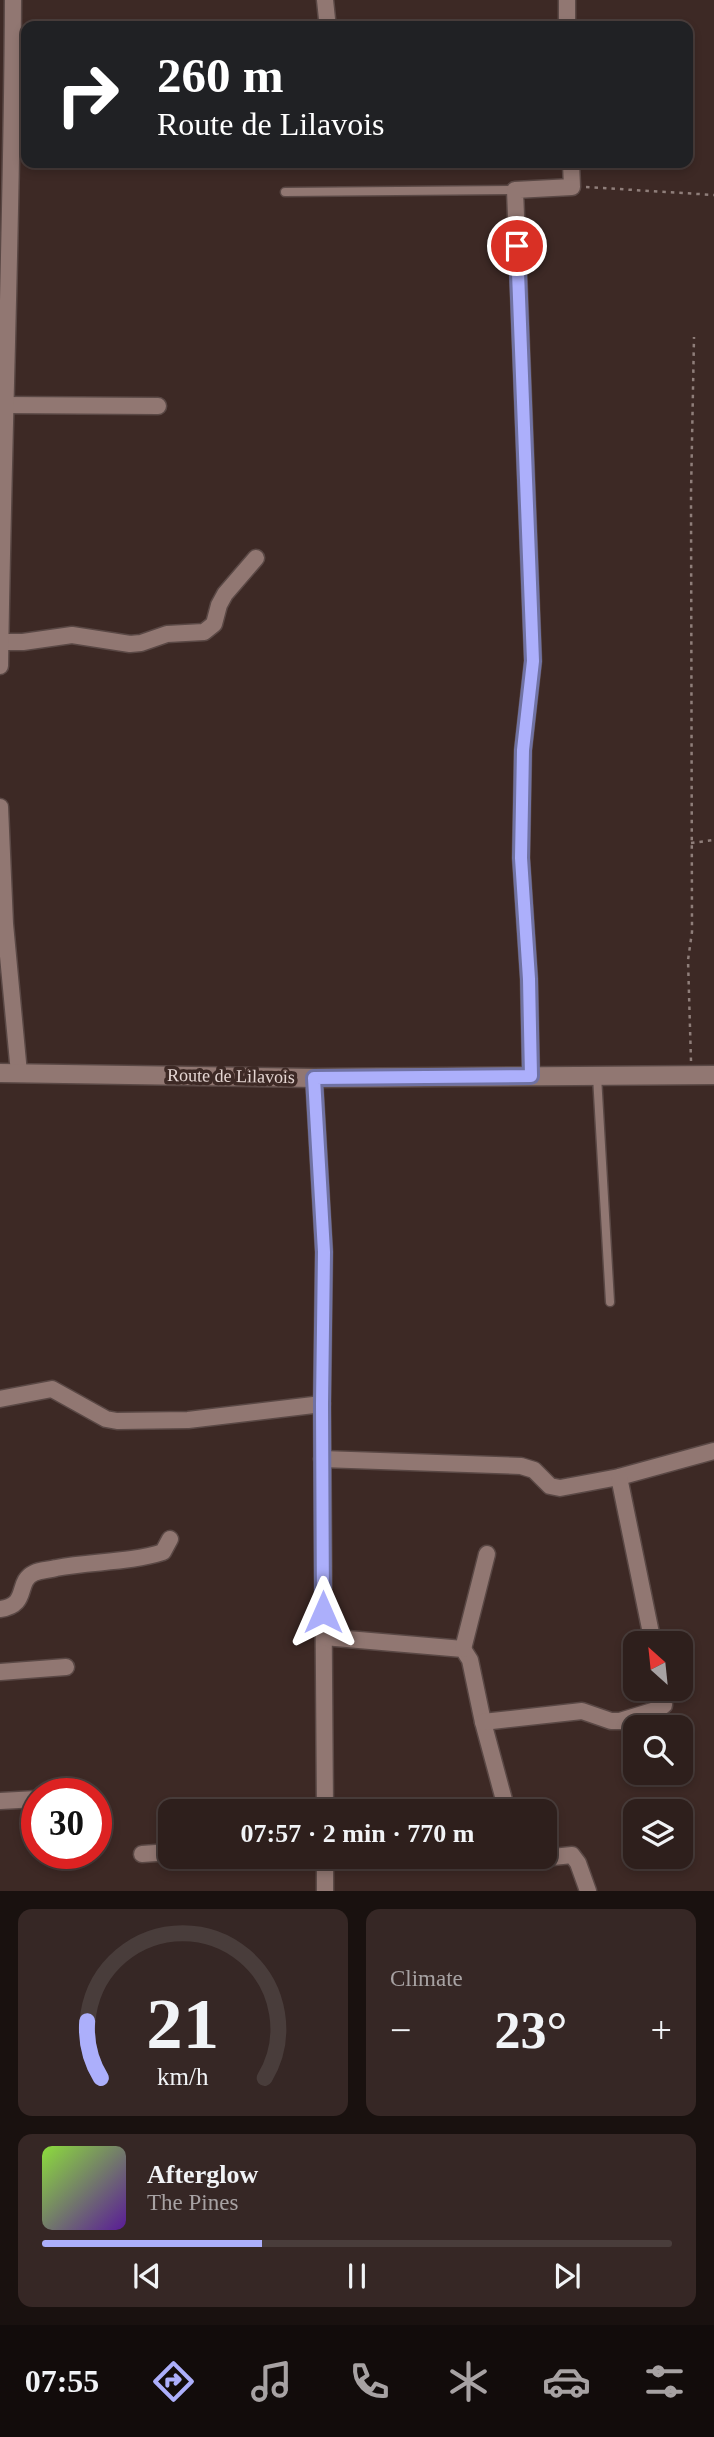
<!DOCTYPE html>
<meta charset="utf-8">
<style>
body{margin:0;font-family:Georgia,serif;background:#362725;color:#f1f3f6;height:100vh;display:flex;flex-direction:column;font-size:26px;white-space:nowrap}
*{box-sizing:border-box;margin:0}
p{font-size:23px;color:#a7a2a3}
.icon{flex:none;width:38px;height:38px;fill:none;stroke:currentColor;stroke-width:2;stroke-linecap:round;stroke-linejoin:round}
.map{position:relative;height:1891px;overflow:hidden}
.sheet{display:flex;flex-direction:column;gap:18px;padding:18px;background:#19110f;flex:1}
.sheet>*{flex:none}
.hud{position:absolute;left:21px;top:21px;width:672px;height:147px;border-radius:14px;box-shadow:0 4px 10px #0003,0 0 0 2px #493d3b;background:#202124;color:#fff;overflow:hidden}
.needle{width:46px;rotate:333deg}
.fabs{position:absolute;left:623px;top:1631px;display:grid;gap:14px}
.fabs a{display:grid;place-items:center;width:70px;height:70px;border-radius:14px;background:#2e1f1c;box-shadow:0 4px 10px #0003,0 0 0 2px #493d3b;font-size:35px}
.speed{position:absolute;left:21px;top:1778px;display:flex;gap:14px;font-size:35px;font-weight:700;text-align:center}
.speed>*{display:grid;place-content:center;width:91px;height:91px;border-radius:50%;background:#2e1f1c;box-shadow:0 4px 10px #0003,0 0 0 2px #493d3b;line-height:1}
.speed .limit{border:10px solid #d22;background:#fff;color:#111}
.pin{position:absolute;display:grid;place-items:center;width:60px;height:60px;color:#fff;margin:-30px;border:4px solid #fff;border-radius:50%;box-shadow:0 2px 7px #0007}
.me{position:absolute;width:77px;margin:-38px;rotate:0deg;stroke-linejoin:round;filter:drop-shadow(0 0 5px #0008)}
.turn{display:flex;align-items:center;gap:24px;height:147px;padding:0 21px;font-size:32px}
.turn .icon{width:91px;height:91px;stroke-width:2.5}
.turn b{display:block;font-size:49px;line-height:60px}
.big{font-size:52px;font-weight:700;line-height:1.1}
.sheet .tile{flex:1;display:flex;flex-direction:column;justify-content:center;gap:10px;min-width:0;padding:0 24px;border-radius:14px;background:#362725}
.sheet .dial{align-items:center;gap:0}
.dial svg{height:182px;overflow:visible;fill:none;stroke:#493d3b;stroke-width:7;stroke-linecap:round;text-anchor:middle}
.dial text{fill:#f1f3f6;stroke:none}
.song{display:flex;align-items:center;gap:21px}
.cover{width:84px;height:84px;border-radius:10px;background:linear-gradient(135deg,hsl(90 70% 55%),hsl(270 70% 35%))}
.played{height:7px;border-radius:4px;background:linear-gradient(90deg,#acaffb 35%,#493d3b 35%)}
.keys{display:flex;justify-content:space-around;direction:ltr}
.heat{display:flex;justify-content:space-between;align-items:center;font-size:38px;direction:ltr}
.sheet .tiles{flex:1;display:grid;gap:18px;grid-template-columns:1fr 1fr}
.tile:last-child{grid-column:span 2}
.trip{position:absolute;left:158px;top:1799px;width:399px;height:70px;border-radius:14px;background:#2e1f1c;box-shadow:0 4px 10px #0003,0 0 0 2px #493d3b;font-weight:700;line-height:70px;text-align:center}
.menu{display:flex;height:112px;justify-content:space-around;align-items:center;background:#120c0b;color:#a7a2a3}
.menu .icon{width:49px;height:49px}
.menu .selected{color:#acaffb}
.menu b{font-size:32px;color:#f1f3f6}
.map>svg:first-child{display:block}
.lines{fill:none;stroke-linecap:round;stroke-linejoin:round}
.service-casing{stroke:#5a4845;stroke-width:11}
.minor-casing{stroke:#5a4845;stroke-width:19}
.secondary-casing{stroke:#5a4845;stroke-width:21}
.path{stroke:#8f7e7a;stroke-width:2.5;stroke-dasharray:3.5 5;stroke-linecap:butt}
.service{stroke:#917772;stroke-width:8}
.minor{stroke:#917772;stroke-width:16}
.secondary{stroke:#917772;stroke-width:18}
.route-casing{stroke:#7072a3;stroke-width:18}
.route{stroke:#acaffb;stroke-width:12}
.labels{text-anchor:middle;stroke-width:7;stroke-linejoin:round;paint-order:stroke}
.street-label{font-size:18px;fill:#e5d6d3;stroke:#3d2925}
</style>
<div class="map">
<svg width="714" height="1891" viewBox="0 0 714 1891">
<rect width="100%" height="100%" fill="#3d2925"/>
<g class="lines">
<defs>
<g id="service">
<polyline points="285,192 515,190"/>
<polyline points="597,1076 610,1302"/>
</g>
<g id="minor">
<polyline points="325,0 327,19"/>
<polyline points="567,0 567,26"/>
<polyline points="4,405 158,406"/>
<polyline points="0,642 23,642 72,635 130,644 141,643 167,634 204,632 214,624 219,605 225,594 256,558"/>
<path d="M0,666C3,444 12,222 13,0"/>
<polyline points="0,807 5,924 19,1073"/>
<polyline points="531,1076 529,979 521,858 523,750 533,661 515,190 572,187 571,163"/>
<polyline points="314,1078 324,1252 322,1404 325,1811"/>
<polyline points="0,1399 52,1389 106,1419 117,1421 188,1420 322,1404"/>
<polyline points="322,1459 521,1466 534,1470 550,1486 560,1488 619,1477 714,1451"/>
<polyline points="619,1477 653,1643"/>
<path d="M0,1609C30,1605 15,1582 34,1573C40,1570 49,1570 56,1568C91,1561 129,1563 163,1552L170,1539"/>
<polyline points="324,1637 463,1649 470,1660 483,1722 507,1811"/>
<polyline points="463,1649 487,1554"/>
<polyline points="0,1672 66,1667"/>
<polyline points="483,1722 582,1711 611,1721 620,1721 659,1709 664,1705 662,1689"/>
<polyline points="0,1801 37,1799"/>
<polyline points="142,1854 170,1852"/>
<polyline points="325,1857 325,1891"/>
<polyline points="521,1857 524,1860 572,1855 578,1863 588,1891"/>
</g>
<polyline id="secondary" points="0,1073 314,1078 714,1075"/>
</defs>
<use href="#service" class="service-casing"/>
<use href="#minor" class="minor-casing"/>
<use href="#secondary" class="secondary-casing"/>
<g class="path">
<polyline points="586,187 714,195"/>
<polyline points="691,843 714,840"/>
<polyline points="691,1061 688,960 692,932 691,494 694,337"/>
</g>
<use href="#service" class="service"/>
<use href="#minor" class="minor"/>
<use href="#secondary" class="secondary"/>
</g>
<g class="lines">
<defs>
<polyline id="route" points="323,1612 322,1404 324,1252 314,1078 531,1076 529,979 521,858 523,750 533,661 517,246"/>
</defs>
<use href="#route" class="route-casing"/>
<use href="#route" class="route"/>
</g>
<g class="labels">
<g class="street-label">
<text transform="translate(231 1076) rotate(1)" y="6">Route de Lilavois</text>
</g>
</g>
</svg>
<div class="fabs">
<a><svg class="needle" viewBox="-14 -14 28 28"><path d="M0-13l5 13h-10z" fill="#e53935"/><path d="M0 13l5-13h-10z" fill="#a7a2a3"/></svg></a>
<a><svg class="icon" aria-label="search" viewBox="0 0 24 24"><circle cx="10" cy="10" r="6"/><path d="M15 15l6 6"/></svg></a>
<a><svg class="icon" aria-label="layers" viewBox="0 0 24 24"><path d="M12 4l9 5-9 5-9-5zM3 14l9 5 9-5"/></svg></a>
</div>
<div class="speed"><div class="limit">30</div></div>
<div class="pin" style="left:517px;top:246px;background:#d93025"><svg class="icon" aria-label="arrive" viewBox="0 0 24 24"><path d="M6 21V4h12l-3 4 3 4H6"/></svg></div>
<svg class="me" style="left:323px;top:1612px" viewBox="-20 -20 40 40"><path d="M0-17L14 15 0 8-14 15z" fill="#acaffb" stroke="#fff" stroke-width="4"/></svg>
<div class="trip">07:57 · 2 min · 770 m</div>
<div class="hud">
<div class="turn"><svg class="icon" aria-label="right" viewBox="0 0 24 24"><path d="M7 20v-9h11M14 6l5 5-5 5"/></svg><div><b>260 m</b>Route de Lilavois</div></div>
</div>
</div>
<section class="sheet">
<div class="tiles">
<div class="tile dial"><svg viewBox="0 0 100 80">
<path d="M14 69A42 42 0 1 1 86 69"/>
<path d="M14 69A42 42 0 0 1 8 44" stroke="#acaffb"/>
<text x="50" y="56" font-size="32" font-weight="700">21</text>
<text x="50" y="72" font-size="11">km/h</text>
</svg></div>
<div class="tile"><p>Climate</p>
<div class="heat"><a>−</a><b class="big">23°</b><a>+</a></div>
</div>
<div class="tile">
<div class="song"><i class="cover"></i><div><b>Afterglow</b><p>The Pines</p></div></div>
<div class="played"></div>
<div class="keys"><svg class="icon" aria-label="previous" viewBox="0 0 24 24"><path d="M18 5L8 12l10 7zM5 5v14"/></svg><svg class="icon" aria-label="pause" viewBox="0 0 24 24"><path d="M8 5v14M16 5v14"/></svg><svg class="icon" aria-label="next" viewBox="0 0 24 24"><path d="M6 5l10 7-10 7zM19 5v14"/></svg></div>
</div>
</div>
</section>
<nav class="menu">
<b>07:55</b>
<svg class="icon selected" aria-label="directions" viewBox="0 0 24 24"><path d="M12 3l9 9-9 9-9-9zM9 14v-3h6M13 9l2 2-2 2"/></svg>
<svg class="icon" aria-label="music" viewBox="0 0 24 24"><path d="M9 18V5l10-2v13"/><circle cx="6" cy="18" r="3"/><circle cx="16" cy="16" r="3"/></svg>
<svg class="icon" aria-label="phone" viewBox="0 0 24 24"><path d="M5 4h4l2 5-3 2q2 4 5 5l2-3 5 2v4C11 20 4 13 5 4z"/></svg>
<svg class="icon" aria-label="climate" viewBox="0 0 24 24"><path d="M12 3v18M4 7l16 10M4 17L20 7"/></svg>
<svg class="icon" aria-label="car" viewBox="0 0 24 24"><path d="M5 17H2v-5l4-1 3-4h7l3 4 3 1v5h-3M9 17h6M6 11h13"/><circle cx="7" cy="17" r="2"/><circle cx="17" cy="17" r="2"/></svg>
<svg class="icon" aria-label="filters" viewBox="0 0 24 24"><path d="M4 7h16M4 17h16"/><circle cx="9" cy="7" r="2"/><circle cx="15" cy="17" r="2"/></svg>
</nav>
